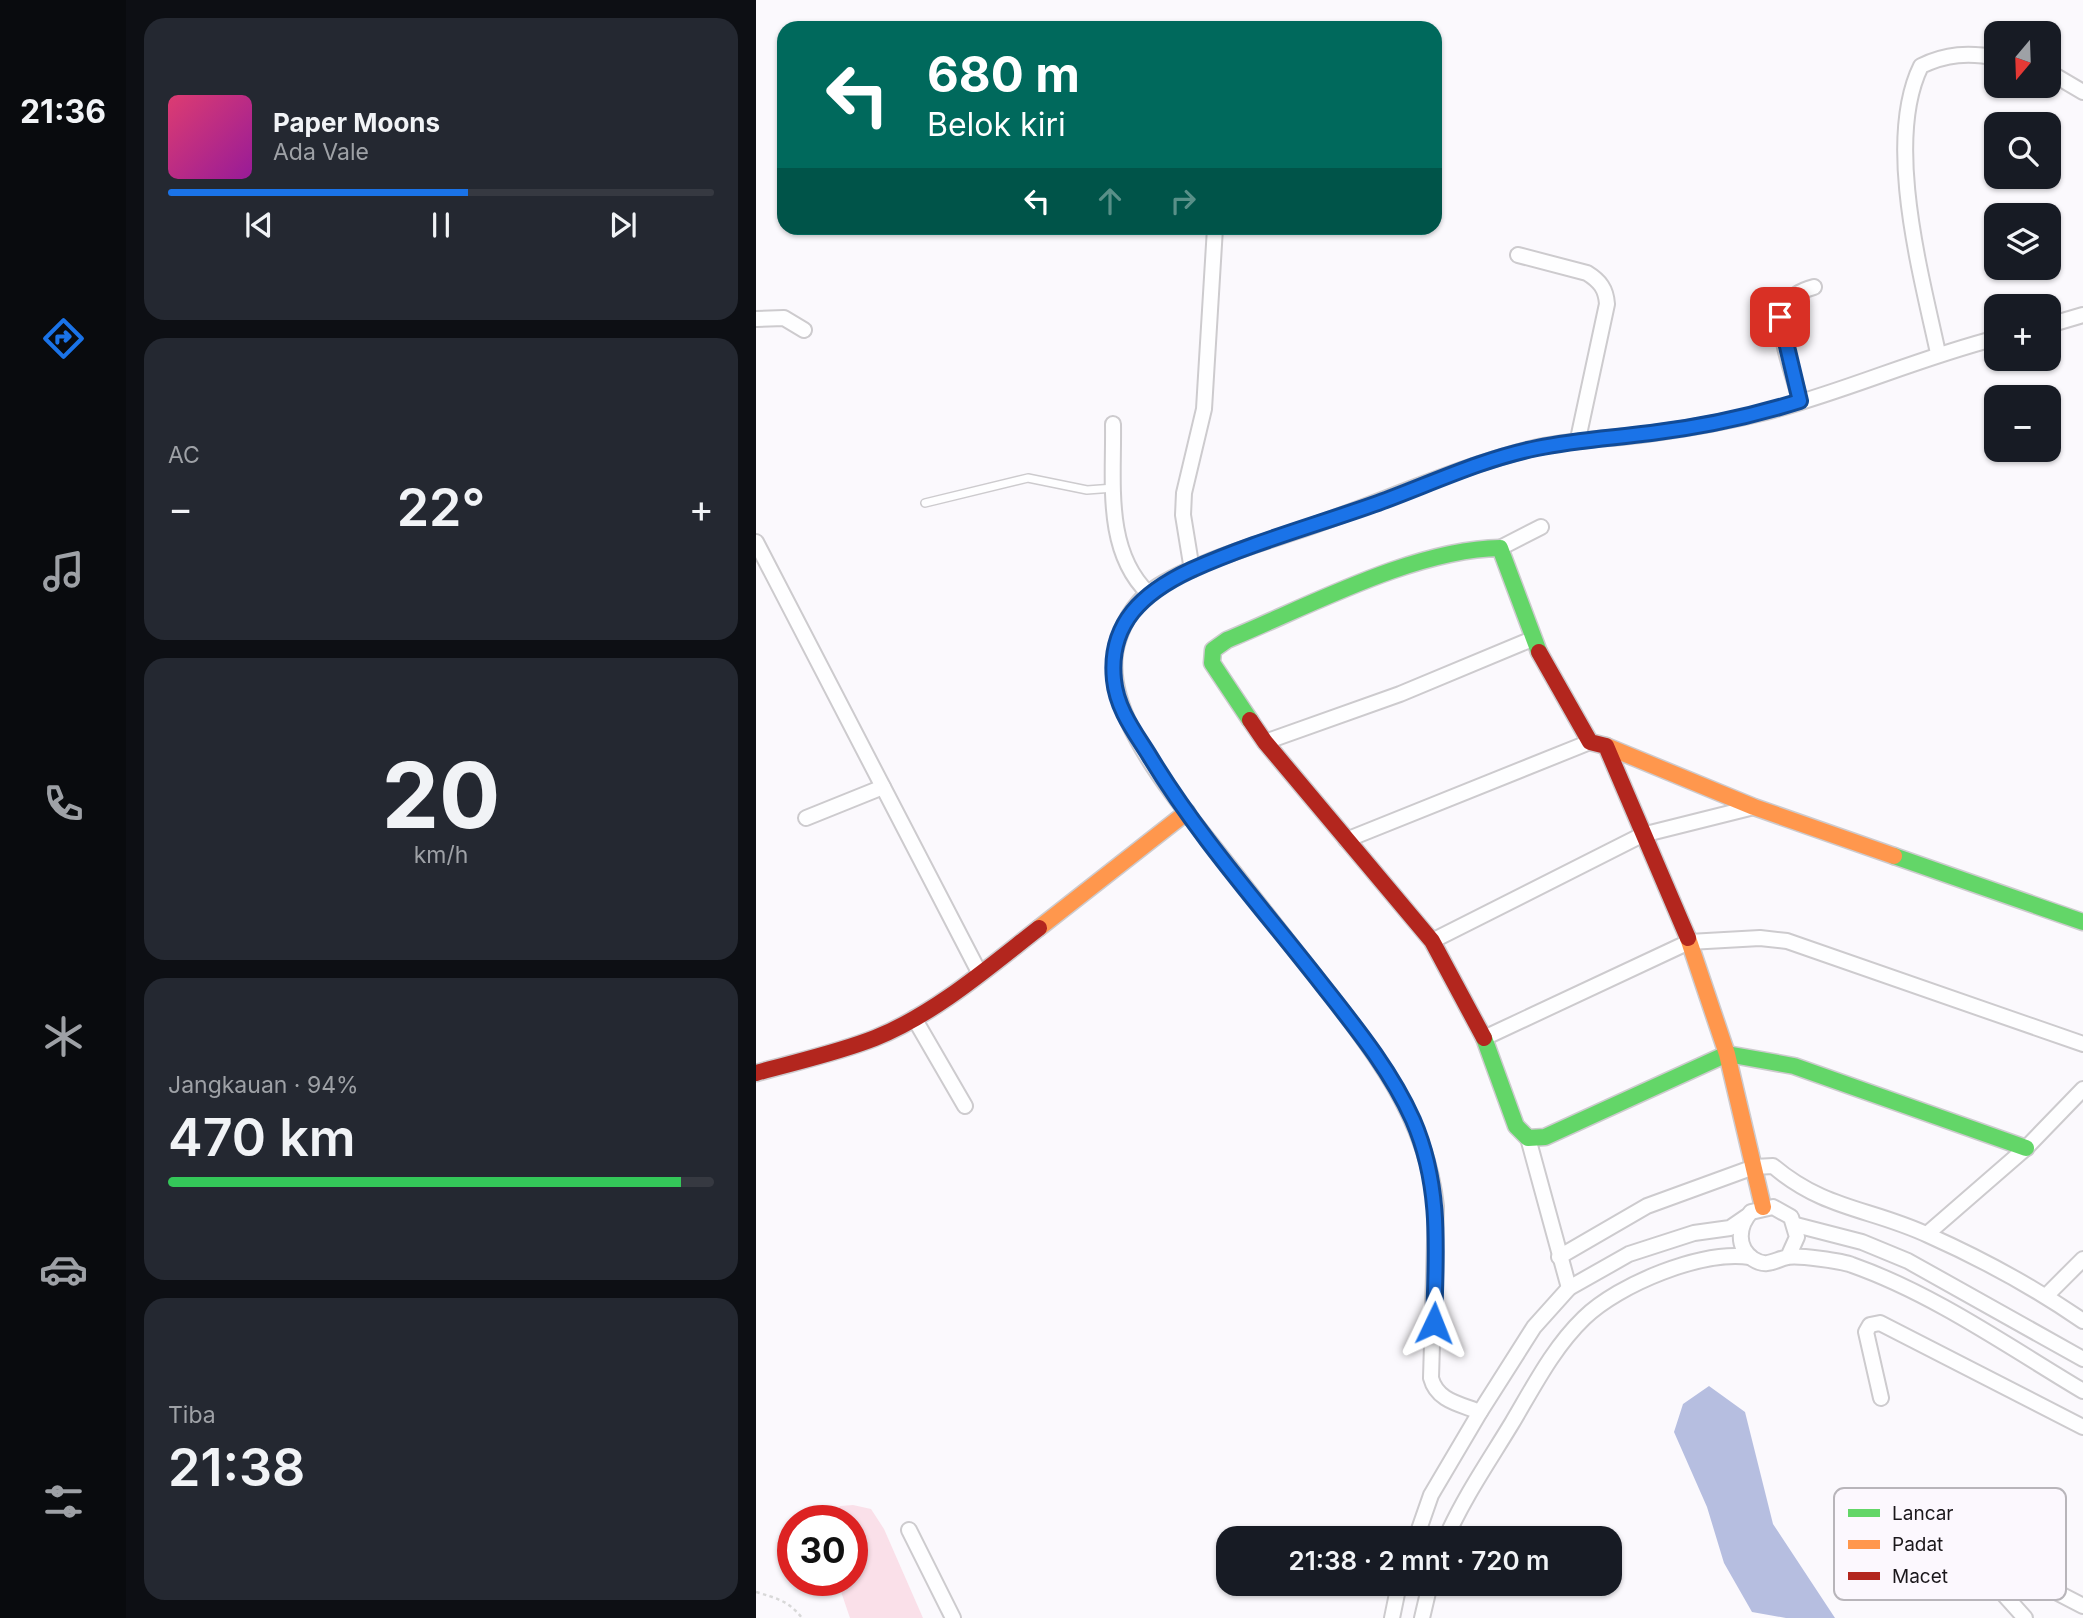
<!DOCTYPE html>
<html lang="id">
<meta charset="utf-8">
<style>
body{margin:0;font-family:Inter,sans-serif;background:#242831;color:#f1f3f6;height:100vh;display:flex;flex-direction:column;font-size:26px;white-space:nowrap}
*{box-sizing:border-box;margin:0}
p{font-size:23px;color:#9ea1a6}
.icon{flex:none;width:38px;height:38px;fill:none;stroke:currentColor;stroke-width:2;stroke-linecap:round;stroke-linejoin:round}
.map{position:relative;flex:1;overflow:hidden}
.panel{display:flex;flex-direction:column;gap:18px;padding:18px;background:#0d0f14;width:630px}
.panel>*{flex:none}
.hud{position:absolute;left:21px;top:21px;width:665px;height:214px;border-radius:21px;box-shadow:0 2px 5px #0004;background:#00695c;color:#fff;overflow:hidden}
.needle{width:46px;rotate:199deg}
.fabs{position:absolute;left:1228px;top:21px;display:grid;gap:14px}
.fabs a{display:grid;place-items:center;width:77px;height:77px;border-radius:14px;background:#171b24;box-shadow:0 2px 5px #0004;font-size:35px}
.speed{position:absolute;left:21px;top:1505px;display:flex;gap:14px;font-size:35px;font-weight:700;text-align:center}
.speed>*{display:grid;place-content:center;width:91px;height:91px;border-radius:50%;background:#171b24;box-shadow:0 2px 5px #0004;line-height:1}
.speed .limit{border:10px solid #d22;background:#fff;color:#111}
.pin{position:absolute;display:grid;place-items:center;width:60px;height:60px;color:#fff;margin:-30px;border-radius:14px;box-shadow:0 4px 10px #0006}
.me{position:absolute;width:77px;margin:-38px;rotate:2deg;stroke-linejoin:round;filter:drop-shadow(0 0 5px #0008)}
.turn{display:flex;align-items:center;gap:24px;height:147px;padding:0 35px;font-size:32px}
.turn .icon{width:91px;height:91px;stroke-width:2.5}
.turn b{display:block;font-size:49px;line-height:60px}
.lanes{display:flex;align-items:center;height:66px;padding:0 35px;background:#0003;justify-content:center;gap:35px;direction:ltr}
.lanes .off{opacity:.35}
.big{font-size:52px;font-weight:600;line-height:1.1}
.panel .tile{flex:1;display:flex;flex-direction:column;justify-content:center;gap:10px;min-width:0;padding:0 24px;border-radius:21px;background:#242831}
.panel .dial{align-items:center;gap:0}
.dial b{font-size:91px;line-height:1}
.song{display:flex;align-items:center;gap:21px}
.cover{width:84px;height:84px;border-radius:10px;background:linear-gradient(135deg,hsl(340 70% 55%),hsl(300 70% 35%))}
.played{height:7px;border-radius:4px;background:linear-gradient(90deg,#1a73e8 55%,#363941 55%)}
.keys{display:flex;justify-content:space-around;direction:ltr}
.heat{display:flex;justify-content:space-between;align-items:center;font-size:38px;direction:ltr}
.charge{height:10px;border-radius:5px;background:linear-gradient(90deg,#34c759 94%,#363941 0)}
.trip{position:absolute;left:460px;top:1526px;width:406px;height:70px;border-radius:21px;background:#171b24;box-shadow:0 2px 5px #0004;font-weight:600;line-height:70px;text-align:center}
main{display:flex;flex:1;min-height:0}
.dock{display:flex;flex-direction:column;width:126px;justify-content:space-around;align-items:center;background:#090b0e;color:#9ea1a6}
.dock .icon{width:49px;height:49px}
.dock .selected{color:#1a73e8}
.dock b{font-size:32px;color:#f1f3f6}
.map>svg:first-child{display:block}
.green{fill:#fae0e9}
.water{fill:#b6bee0}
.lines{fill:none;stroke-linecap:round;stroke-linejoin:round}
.lane-casing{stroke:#cdcbce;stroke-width:10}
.street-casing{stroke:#cdcbce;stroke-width:18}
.fast-casing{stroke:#cdcbce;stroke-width:19}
.slow-casing{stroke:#cdcbce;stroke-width:19}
.jam-casing{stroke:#cdcbce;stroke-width:19}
.path{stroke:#d8d8d8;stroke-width:2.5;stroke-dasharray:3.5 3.5;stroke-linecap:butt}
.lane{stroke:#fefeff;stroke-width:7}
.street{stroke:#fefeff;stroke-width:14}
.fast{stroke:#63d668;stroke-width:16}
.slow{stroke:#ff974d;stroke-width:16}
.jam{stroke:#b3261e;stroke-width:16}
.route-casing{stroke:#114b97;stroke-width:18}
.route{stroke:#1a73e8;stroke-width:12}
.key{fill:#fcf8fe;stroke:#b8b5ba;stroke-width:2}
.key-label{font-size:19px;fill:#1b181c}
</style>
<main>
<nav class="dock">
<b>21:36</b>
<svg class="icon selected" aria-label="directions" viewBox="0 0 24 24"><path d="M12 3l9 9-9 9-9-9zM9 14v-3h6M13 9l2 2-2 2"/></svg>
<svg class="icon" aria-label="music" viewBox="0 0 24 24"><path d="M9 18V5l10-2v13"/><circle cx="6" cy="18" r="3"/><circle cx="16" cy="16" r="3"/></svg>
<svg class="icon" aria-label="phone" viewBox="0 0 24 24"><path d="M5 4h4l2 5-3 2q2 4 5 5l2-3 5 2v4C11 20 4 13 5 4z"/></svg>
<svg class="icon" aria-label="climate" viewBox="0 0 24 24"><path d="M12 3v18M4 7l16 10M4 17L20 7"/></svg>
<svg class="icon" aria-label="car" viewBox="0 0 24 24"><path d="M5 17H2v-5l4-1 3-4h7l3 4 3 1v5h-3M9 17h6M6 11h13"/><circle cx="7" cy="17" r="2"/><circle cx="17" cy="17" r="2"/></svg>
<svg class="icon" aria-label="filters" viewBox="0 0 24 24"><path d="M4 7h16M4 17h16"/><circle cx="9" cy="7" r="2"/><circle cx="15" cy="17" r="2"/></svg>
</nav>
<section class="panel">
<div class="tile">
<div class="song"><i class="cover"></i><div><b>Paper Moons</b><p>Ada Vale</p></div></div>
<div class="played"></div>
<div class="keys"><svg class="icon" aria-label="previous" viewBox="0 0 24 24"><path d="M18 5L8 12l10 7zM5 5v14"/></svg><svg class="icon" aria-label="pause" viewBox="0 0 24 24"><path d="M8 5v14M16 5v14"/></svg><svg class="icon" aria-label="next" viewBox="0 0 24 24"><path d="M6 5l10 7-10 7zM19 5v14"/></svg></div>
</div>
<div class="tile"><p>AC</p>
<div class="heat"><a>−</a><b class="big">22°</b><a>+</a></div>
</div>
<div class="tile dial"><b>20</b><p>km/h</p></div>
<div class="tile"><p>Jangkauan · 94%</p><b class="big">470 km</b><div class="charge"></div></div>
<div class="tile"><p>Tiba</p><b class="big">21:38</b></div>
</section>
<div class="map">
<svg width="1327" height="1618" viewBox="0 0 1327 1618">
<rect width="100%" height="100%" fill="#fbf9fd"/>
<polygon class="green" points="97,1505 115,1509 128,1529 167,1618 94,1618 81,1580 96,1580 96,1521 74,1521 84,1506"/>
<polygon class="water" points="953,1386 989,1412 1017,1524 1079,1618 1030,1618 996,1612 968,1563 951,1507 918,1432 927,1404"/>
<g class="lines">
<defs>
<polyline id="lane" points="169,503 272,478 331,490 358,488"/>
<g id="street">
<polyline points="1293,72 1327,92"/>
<path d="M762,255L831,273C844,281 850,289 851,304L822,439"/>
<polyline points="0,319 28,318 48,330"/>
<polyline points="1293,325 1327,315"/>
<path d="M1182,353C1165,274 1128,141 1165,66C1190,54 1213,52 1241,58"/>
<path d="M1044,401C1035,360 1002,301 1058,287"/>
<path d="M357,424C358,481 348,550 392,593"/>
<polyline points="0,542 224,974"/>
<polyline points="744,548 785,527"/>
<polyline points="436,570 427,515 428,493 448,409 459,228"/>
<polyline points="509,742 644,694 776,639"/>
<polyline points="50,818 127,787"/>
<polyline points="590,840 834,742"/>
<polyline points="676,941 886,835 998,807"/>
<polyline points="158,1018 209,1106"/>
<polyline points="728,1038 933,942 1004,938 1031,941 1327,1044"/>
<polyline points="772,1138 813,1288"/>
<polyline points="1040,1225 1106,1242 1152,1261 1327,1359"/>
<polyline points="1171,1234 1270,1148 1327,1089"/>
<path d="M803,1257L891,1206L998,1167L1017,1166C1069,1210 1114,1208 1172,1235C1226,1259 1279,1288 1327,1321"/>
<path d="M1032,1257L1041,1237L1035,1217L1017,1207L995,1212C982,1226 980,1247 997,1259C1011,1268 1018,1260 1032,1257C1042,1255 1086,1261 1096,1265C1178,1294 1253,1347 1327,1391"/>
<polyline points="1290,1296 1327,1259"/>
<polyline points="1125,1398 1110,1332 1114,1325 1124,1323 1327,1427"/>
<path d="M724,1412C704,1404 681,1401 675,1378L680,1206C670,1114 612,1043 557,973C525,933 494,892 462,852C422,801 340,709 362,641C367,624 378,604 392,593C428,564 518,540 564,523C635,498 705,466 778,448C818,439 858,439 898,433C935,428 973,421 1010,412C1088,392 1162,358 1241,338"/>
<polyline points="153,1530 197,1618"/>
<polyline points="660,1538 675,1495 724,1412 778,1327 813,1288 873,1254 938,1233 974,1228 990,1217"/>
<path d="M690,1538C708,1497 733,1461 756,1423C778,1386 797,1348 828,1318C863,1284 946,1250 994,1257"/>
<polyline points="636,1618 643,1584"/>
<polyline points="666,1618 674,1584"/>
<polyline points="1269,1618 1234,1579 1231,1570 1236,1563 1242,1562 1327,1606"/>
</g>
<g id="fast">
<path d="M494,720L456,663L457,650L471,640C551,607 658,549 744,548L783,652"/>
<polyline points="1138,856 1327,922"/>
<polyline points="728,1038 760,1126 772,1138 789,1137 971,1054 1038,1066 1270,1148"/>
</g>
<g id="slow">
<polyline points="850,746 998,807 1138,856"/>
<polyline points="283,928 431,812"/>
<polyline points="932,938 971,1054 1007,1207"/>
</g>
<g id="jam">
<polyline points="783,652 834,742 850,746 932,938"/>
<polyline points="494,720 509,742 676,941 728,1038"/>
<path d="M0,1073C39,1062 81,1053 119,1038C179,1014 233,967 283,928"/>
</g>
</defs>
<use href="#lane" class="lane-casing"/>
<use href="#street" class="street-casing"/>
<use href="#fast" class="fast-casing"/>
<use href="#slow" class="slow-casing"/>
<use href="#jam" class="jam-casing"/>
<path class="path" d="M0,1592C20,1598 33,1601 46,1618"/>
<use href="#lane" class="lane"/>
<use href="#street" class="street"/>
<use href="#fast" class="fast"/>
<use href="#slow" class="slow"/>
<use href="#jam" class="jam"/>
</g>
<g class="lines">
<defs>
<path id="route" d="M678,1323C680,1253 686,1187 657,1120C635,1071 601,1029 568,987C509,911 443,838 393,755C378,731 361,709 358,680C352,623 388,592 435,570C495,543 560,525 622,503C674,484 726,459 781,448C819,440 856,438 895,433C945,427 996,416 1044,401L1024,317"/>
</defs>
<use href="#route" class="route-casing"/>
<use href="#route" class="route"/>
</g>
<rect x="1078" y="1488" width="232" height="112" rx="10" class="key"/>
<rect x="1092" y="1509" width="32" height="8" fill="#63d668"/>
<rect x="1092" y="1540" width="32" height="9" fill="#ff974d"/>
<rect x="1092" y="1572" width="32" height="8" fill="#b3261e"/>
<g class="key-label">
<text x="1136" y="1520">Lancar</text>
<text x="1136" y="1551">Padat</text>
<text x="1136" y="1583">Macet</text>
</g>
</svg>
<div class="fabs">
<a><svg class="needle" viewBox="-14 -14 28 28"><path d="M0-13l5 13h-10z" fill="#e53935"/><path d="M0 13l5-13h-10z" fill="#9ea1a6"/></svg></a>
<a><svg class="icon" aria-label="search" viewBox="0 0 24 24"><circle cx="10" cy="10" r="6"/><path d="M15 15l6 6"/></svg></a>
<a><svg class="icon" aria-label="layers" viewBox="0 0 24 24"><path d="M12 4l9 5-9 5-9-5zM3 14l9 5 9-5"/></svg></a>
<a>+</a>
<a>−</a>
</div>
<div class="speed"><div class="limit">30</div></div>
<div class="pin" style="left:1024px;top:317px;background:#d93025"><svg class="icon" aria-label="arrive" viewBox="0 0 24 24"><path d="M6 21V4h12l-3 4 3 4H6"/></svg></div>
<svg class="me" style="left:678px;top:1323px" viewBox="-20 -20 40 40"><path d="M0-17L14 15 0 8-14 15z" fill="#1a73e8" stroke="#fff" stroke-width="4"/></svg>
<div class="trip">21:38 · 2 mnt · 720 m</div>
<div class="hud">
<div class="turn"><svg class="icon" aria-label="left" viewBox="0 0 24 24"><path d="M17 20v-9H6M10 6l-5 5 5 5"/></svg><div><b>680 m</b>Belok kiri</div></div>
<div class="lanes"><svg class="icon" aria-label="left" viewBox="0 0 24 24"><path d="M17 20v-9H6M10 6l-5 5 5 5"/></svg><svg class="icon off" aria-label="ahead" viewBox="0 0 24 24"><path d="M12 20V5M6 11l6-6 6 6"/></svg><svg class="icon off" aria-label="right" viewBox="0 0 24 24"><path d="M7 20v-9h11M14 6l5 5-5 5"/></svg></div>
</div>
</div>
</main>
